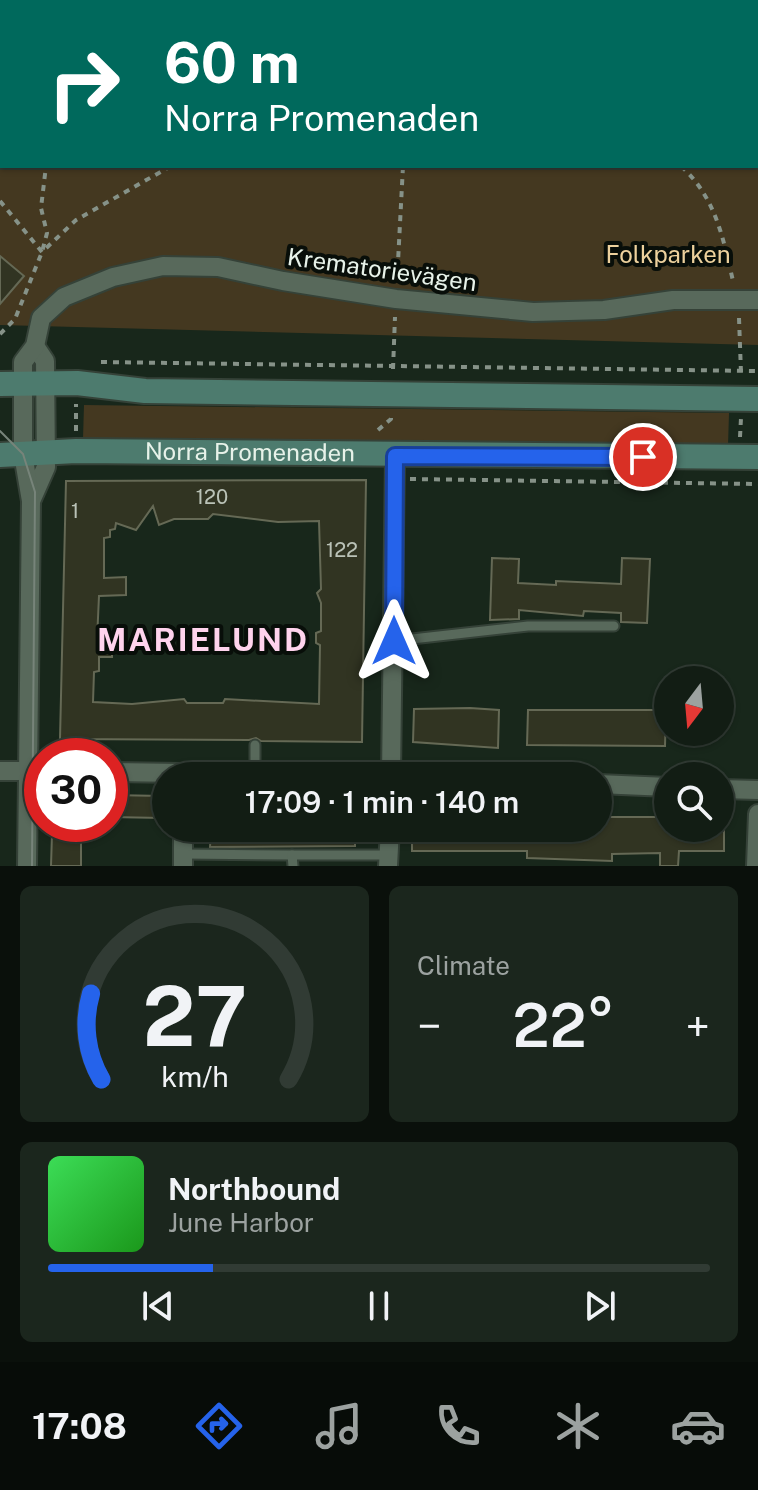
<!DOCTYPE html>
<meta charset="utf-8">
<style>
body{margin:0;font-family:"Public Sans",sans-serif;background:#1b261d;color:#f1f3f6;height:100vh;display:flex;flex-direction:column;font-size:30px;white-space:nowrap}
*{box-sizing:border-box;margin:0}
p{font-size:26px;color:#9ca2a0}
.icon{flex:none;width:44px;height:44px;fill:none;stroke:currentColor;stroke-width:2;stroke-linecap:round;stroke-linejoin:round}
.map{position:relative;height:866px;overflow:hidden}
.sheet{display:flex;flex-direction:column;gap:20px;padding:20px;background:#0a100b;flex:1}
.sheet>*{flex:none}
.banner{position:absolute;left:0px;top:0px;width:758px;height:168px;box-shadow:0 2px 6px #0004,0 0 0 2px #313b34;background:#00695c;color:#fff;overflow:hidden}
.needle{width:52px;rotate:196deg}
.controls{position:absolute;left:654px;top:666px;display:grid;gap:16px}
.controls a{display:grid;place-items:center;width:80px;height:80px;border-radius:50%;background:#121d14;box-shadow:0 2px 6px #0004,0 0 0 2px #313b34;font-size:40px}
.speed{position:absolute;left:24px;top:738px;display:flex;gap:16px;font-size:40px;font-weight:700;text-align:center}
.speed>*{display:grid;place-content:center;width:104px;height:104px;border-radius:50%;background:#121d14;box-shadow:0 2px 6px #0004,0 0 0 2px #313b34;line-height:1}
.speed .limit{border:12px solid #d22;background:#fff;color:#111}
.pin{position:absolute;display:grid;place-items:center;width:68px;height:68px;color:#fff;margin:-34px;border:4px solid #fff;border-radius:50%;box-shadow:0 2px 8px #0007}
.me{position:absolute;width:88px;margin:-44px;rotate:0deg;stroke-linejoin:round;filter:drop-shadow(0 0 6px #0008)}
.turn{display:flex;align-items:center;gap:28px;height:168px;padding:0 32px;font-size:36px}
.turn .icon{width:104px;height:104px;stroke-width:2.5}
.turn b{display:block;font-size:56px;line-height:68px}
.big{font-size:60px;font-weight:600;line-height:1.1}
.sheet .tile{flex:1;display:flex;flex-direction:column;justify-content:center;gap:12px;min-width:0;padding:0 28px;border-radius:12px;background:#1b261d}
.sheet .dial{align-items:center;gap:0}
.dial svg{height:208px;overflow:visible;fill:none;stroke:#313b34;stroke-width:7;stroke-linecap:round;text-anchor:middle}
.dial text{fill:#f1f3f6;stroke:none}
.song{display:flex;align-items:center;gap:24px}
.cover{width:96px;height:96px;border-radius:12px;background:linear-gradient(135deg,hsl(130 70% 55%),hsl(120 70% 35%))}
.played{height:8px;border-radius:4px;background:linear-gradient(90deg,#2563eb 25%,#313b34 25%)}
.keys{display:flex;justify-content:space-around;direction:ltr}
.heat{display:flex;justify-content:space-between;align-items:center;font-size:44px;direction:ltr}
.sheet .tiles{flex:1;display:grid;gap:20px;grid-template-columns:1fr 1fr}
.tile:last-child{grid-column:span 2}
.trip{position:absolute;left:152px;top:762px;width:460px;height:80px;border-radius:40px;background:#121d14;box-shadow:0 2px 6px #0004,0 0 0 2px #313b34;font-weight:600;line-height:80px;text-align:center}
.tabs{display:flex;height:128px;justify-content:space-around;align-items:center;background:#070c08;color:#9ca2a0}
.tabs .icon{width:56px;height:56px}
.tabs .active{color:#2563eb}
.tabs b{font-size:36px;color:#f1f3f6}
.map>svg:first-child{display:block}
.green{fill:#443820;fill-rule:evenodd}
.building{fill:#313422;stroke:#656955;stroke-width:2;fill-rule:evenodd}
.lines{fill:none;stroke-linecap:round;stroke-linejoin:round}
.service-casing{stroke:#354238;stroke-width:13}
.minor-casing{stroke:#354238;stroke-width:22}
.secondary-casing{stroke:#354238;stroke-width:28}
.path{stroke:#869288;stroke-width:4;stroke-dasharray:6 6;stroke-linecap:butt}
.service{stroke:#58695b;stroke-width:9}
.minor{stroke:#58695b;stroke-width:18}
.secondary{stroke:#4d7b6e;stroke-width:24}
.tram{stroke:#77847a;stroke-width:2}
.route-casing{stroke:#184099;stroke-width:20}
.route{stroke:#2563eb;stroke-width:14}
.labels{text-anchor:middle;stroke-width:8;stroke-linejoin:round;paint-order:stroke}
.number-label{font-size:20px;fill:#bac2b7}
.park-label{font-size:24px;fill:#edd19d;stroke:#080e09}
.street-label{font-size:24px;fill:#e7f2e9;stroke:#080e09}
.district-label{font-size:32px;font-weight:bold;letter-spacing:2px;fill:#ffd3ed;stroke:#080e09}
</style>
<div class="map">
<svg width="758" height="866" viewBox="0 0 758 866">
<rect width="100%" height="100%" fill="#18271b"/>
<g class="green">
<path d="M0,0H758V345L0,325ZM2,2H756V166H2Z"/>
<polygon points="84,405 729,413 728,446 83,439"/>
</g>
<g class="building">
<polygon points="0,256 24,276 0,304"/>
<path d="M366,480L362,742L261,741L256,738L249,740L60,739L66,481ZM153,506L159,525L174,519H208L213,514L278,522L319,521L321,589L317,593L321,603V631L316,633V643L320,645L319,704L225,699L223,703H187L184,699L132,704L93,702L94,672L99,671V657H112V641L97,640L99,596L126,595V577L104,578V538L110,537V530L115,529L116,523L136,530Z"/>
<polygon points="492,558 519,559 518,583 556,585 556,581 621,584 622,558 650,559 647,623 621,622 621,613 584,611 583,616 519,610 519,619 490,620"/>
<polygon points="470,708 499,710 498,748 413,742 414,709"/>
<polygon points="528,710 666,710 665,746 527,745"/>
<polygon points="110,795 163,796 163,818 110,817"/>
<polygon points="598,817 668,817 668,828 724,828 724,851 679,851 678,866 660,866 660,853 612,854 612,861 527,858 527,851 412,851 412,828 598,828"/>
<polygon points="211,828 355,828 355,846 210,847"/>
<polygon points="52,834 81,835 81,866 51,866"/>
</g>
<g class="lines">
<defs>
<g id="service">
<polyline points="394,641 528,626 614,626"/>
<polyline points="255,745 255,773"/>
<polyline points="183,854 292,855"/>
<polyline points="293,866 292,855 389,855"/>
</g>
<g id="minor">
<polyline points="31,501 46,467 45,361 35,346"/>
<polyline points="0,771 42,771"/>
<polyline points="110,772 402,776"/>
<polyline points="391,776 395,456"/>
<polyline points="598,784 668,787"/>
<polyline points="720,789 758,790"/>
<polyline points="183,828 183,866"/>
<polyline points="27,866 31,501 23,454 23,362 35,346 41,318 64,297 113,277 163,266 218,267 283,281 396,299 533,312 604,310 673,300 758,300"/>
<polyline points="388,866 390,828"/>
<polyline points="756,866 758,814"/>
</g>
<g id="secondary">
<polyline points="0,384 77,383 145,391 758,399"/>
<path id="s1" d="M0,455L76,451L758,457"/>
</g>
</defs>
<use href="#service" class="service-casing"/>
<use href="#minor" class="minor-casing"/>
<use href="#secondary" class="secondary-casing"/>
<g class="path">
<polyline points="485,0 486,2"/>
<polyline points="58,2 58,0"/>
<polyline points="88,2 88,0"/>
<polyline points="188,2 190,0"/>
<polyline points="433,2 438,0"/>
<polyline points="443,2 444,0"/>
<polyline points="0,23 2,24"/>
<polyline points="0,78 2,78"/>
<polyline points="0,125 2,126"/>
<path d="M681,166C716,198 723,238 733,281"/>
<polyline points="0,201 42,252 76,220 171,166"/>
<polyline points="397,281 403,166"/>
<polyline points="739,318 741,373"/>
<polyline points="0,334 15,319 42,252 47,233 41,208 46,166"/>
<polyline points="101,362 758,371"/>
<polyline points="393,369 395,317"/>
<polyline points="378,430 391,419 391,413"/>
<polyline points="76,431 76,404"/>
<polyline points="740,437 741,418"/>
<polyline points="410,479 758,484"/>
</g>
<use href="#service" class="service"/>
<use href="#minor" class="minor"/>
<use href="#secondary" class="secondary"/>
<polyline class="tram" points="0,431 23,454 35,492 32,866"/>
</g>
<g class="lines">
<defs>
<polyline id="route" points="394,641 395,456 643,457"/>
</defs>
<use href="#route" class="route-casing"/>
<use href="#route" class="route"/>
</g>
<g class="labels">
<g class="number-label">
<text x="212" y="504">120</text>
<text x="75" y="518">1</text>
<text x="342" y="557">122</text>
</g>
<g class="park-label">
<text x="668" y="263">Folkparken</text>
</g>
<g class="street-label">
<text transform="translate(382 270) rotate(8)" y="8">Krematorievägen</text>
<text dy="8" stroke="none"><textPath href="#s1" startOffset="250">Norra Promenaden</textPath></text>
</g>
<g class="district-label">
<text x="203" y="651">MARIELUND</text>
</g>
</g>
</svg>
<div class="controls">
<a><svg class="needle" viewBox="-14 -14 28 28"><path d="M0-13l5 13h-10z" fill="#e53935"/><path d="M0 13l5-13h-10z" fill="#9ca2a0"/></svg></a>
<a><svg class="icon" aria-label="search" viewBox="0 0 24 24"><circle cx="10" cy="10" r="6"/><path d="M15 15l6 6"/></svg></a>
</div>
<div class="speed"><div class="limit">30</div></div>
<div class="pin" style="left:643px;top:457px;background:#d93025"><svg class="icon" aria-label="arrive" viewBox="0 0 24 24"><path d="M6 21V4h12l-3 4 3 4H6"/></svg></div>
<svg class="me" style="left:394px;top:641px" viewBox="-20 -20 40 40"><path d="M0-17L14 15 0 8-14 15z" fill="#2563eb" stroke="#fff" stroke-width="4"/></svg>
<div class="trip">17:09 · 1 min · 140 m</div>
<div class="banner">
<div class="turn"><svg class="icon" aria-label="right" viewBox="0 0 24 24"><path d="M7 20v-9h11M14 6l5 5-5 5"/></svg><div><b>60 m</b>Norra Promenaden</div></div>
</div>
</div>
<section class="sheet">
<div class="tiles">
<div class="tile dial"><svg viewBox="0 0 100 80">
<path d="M14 69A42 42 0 1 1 86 69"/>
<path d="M14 69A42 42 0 0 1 10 36" stroke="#2563eb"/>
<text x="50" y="56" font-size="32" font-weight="700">27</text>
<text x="50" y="72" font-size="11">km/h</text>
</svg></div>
<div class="tile"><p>Climate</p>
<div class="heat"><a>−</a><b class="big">22°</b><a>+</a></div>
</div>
<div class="tile">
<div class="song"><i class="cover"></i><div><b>Northbound</b><p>June Harbor</p></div></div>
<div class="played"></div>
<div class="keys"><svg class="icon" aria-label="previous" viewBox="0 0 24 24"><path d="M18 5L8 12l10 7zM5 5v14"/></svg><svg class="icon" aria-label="pause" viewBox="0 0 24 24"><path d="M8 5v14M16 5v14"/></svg><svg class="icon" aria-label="next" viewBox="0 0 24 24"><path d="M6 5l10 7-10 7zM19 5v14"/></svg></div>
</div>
</div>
</section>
<nav class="tabs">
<b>17:08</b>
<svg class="icon active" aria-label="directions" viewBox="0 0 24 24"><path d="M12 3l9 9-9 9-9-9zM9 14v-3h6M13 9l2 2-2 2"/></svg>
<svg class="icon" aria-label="music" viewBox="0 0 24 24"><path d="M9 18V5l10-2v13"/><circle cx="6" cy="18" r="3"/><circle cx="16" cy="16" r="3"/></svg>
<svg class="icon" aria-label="phone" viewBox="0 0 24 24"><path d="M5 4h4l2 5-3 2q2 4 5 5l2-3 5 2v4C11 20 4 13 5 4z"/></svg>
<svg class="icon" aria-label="climate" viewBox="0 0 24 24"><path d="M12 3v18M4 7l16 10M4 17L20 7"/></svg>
<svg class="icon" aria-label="car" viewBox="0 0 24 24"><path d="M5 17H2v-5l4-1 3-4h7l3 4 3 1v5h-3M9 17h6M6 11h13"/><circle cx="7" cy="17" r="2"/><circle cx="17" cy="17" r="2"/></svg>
</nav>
